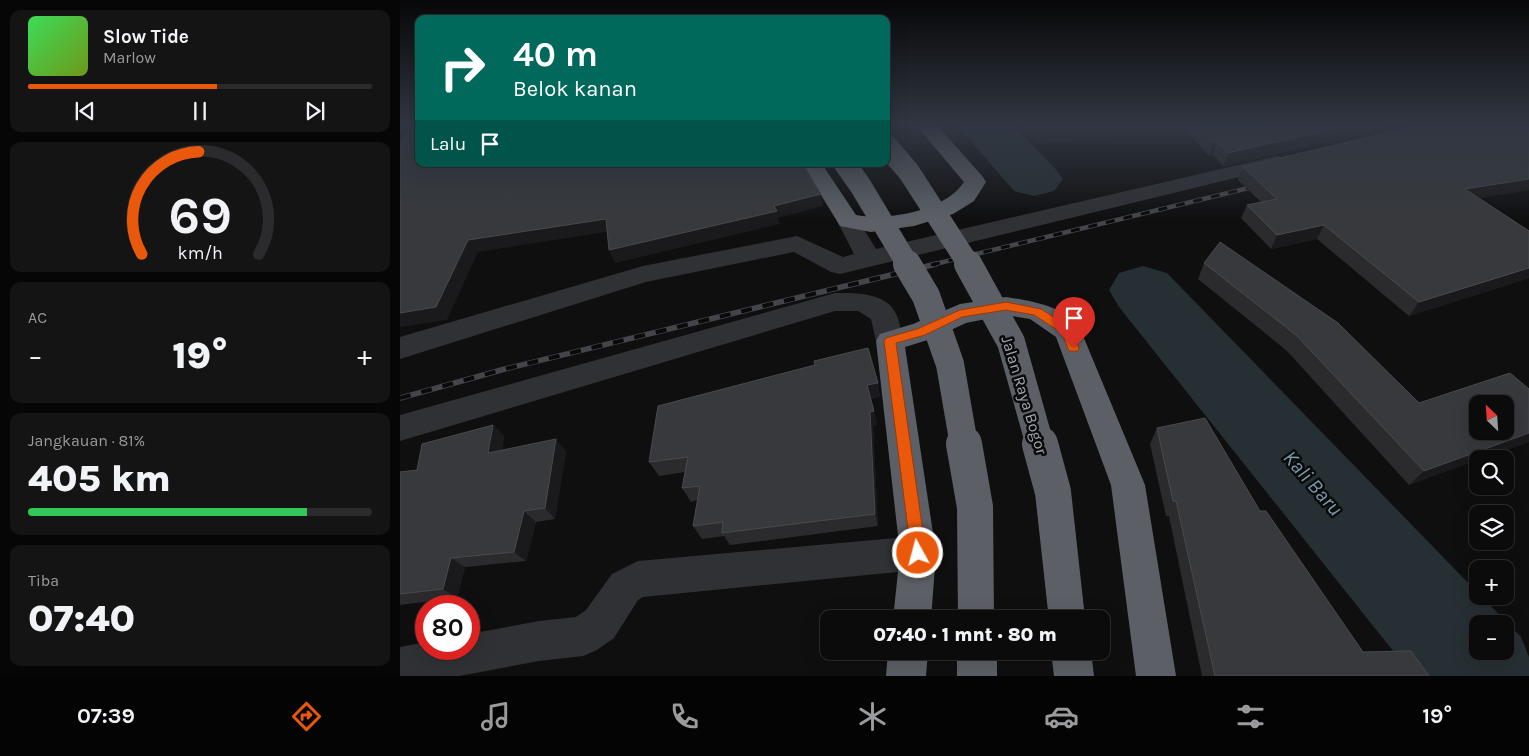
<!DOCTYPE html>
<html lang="id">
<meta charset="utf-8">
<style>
body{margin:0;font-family:Karla,sans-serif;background:#141415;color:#f1f3f6;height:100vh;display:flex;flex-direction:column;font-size:19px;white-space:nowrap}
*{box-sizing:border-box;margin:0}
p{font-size:16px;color:#9a9b9d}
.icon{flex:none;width:28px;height:28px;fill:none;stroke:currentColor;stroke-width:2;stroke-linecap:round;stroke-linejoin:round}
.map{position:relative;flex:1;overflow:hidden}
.panel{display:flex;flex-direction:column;gap:10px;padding:10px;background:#060607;width:400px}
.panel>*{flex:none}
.hud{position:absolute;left:15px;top:15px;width:475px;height:152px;border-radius:10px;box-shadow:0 5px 20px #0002,0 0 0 1px #2b2b2d;background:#00695c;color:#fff;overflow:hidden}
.needle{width:32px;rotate:335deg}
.fabs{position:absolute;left:1069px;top:395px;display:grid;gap:10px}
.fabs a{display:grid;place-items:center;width:45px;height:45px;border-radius:10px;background:#0b0b0c;box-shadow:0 5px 20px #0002,0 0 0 1px #2b2b2d;font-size:25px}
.speed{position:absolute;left:15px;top:595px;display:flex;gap:10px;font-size:25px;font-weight:700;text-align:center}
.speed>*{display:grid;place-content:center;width:65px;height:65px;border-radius:50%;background:#0b0b0c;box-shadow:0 5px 20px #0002,0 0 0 1px #2b2b2d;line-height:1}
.speed .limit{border:8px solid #d22;background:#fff;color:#111}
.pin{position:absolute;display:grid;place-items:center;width:42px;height:42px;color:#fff;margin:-51px -21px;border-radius:50% 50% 50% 0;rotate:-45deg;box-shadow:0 0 5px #0007}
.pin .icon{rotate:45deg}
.me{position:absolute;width:55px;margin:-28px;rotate:353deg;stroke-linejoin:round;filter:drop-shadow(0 0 4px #0008)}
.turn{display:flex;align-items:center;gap:18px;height:105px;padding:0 15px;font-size:22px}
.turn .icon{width:65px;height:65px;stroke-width:2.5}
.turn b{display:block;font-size:35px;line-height:42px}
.then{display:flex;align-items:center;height:48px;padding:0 15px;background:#0003;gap:10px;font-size:19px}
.big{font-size:38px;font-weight:800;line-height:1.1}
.panel .widget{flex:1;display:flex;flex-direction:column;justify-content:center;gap:8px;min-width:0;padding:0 18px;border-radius:10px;background:#141415}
.panel .dial{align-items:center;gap:0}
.dial svg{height:130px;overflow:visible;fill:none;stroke:#2b2b2d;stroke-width:7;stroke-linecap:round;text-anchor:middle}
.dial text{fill:#f1f3f6;stroke:none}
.song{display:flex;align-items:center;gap:15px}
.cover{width:60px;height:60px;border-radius:8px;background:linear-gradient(135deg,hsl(130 70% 55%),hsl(80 70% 35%))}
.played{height:5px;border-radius:2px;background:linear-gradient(90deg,#ea580c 55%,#2b2b2d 55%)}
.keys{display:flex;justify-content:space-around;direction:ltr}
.heat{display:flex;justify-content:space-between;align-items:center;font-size:28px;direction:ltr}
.charge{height:8px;border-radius:4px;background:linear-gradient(90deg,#34c759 81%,#2b2b2d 0)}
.trip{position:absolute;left:420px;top:610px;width:290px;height:50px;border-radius:10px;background:#0b0b0c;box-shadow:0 5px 20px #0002,0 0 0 1px #2b2b2d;font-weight:800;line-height:50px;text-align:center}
.tab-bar{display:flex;height:80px;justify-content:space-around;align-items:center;background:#040405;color:#9a9b9d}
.tab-bar .icon{width:35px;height:35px}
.tab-bar .selected{color:#ea580c}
.tab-bar b{font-size:22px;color:#f1f3f6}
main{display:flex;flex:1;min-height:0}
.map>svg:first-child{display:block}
.built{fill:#1b1b1d}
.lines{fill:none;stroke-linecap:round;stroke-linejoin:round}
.river{fill:#262f33;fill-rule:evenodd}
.street{fill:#303135;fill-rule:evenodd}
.highway{fill:#5c6066;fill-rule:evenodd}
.rail-far1-casing{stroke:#43454a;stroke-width:4.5}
.rail-casing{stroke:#43454a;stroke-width:5.5}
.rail-far1{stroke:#0a0a0b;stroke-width:3;stroke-dasharray:9;stroke-linecap:butt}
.rail{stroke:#0a0a0b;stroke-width:4;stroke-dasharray:11;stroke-linecap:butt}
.highway-bridge-far2{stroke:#5c6066;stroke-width:22}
.highway-bridge-far1{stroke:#5c6066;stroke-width:28}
.highway-bridge{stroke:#5c6066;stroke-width:36}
.wall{fill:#2b2b2e}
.shaded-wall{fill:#1a1a1c}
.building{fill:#37393c;stroke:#484a4e;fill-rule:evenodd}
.route{fill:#ea580c;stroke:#983908}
.labels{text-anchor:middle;stroke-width:5;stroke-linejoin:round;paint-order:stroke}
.street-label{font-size:16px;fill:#a0a7b0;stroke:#0a0a0b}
.near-water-label{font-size:21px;font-style:italic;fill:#7899ab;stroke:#0a0a0b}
</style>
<main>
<section class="panel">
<div class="widget">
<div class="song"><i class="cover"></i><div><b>Slow Tide</b><p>Marlow</p></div></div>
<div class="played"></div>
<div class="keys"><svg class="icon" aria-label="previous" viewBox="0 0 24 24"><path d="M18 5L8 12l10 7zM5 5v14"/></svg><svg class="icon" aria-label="pause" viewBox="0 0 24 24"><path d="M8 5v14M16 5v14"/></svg><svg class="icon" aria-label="next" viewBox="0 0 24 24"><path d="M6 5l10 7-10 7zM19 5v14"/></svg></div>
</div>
<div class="widget dial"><svg viewBox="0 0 100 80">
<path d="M14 69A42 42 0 1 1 86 69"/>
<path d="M14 69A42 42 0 0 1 49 6" stroke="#ea580c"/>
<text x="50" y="56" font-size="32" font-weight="700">69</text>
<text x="50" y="72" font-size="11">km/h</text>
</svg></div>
<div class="widget"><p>AC</p>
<div class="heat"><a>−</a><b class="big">19°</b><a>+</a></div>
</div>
<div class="widget"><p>Jangkauan · 81%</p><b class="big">405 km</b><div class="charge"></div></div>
<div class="widget"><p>Tiba</p><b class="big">07:40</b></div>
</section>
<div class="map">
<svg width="1129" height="676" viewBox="0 0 1129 676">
<rect width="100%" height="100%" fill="#0f0f10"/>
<polygon class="built" points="617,125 829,125 638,144"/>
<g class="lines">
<g class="river">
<polygon points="557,125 612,125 654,167 663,179 654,191 634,196 614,191"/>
<path d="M743,266L767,273L1078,593V596H1081L1121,637L1129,657V676H1013L719,307L709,290L719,273ZM1078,624H1105V651H1078Z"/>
</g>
<g class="street">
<polygon points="877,156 884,158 887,162 884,166 440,274 431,272 394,252 246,282 0,359 0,337 243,266 397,236 443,257 454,254 437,221 440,216 448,214 456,216 476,249"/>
<path d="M435,293C454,293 487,292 496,314C500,322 501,332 504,341L500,348L490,351L480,348L476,341L471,319L458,311H435L0,441V415Z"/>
<polygon points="518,536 531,541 536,553 531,565 518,570 243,597 238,600 214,638 197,650 183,656 139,661 59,676 0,676 0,647 26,642 26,649 69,649 69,634 139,621 176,617 186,610 212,574 238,561"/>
</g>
<g class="highway">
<path d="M516,125H537L583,177L586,182L574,201L553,214L514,226L471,232L440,226L402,164H422L456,215C488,221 545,211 564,182Z"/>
<path d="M606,297C631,301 667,306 681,331L745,485L776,676H736L711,485L656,337L630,319L606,315L566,323L531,339L505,347L536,553L531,619H493L500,553L476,341L480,334L513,324L560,304Z"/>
<polygon points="488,651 528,651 526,676 486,676"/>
<rect x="557" y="651" width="40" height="25"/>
<polygon points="651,651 691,651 694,676 654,676"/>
</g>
<defs>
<polyline id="rail-far1" points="531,265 861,185"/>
<polyline id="rail" points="0,398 105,369 536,264"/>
</defs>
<use href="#rail-far1" class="rail-far1-casing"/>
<use href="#rail" class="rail-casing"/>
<use href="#rail-far1" class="rail-far1"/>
<use href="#rail" class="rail"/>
<g class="highway-bridge-far2">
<polyline points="486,145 509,172 569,265"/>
<polyline points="445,164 460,185 508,265"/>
</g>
<g class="highway-bridge-far1">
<polyline points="507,264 526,296 550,364 564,445"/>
<polyline points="568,264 611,342 640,445"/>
</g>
<g class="highway-bridge">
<polyline points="564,444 575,507 576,619"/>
<polyline points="640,444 653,492 667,619"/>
</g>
</g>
<g class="wall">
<polygon points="781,125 998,125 824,166 813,155 809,156"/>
<polygon points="843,167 1129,190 1079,198 1129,231 1129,278 1009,316 917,239 871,249 841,218 847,205 861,202 838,180"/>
<polygon points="804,263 1019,403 1129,442 1082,459 1078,459 1009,485 887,351 798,279"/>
<polygon points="478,383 480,397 471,399 474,411 477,425 473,426 478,526 330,545 324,536 302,539 293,526 297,500 291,502 282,488 285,472 259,476 249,462"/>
<polygon points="93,425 104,436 102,450 166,451 155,519 136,522 126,561 65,567 57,598 0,605 0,472 17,470"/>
<polygon points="757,428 860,511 963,652 1029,676 802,676 769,516 766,516 750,444"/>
</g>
<g class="shaded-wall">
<polygon points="950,125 998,125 824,166 828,153"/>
<polygon points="817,142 813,155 809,156 813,143"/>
<polygon points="1129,179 1129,190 1055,202 1065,189"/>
<polygon points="421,194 423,206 378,218 380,224 215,263 209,250"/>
<polygon points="206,219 212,231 78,252 47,320 0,327 0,313 68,240"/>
<polygon points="924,225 917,239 871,249 877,235"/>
<polygon points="1129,268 1129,278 1009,316 1019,302"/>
<polygon points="478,383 480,397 470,400 467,385"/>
<polygon points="474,411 477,425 473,426 478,526 475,514 470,412"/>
<polygon points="93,425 104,436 100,464 88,453"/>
<polygon points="1129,433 1129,442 1082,459 1078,459 1078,460 1009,485 1024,471"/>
<polygon points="156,439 166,451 155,519 145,508"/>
<polygon points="124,511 136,522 126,561 114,552"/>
<polygon points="51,558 65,567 57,598 43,589"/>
</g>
<g class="building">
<polygon points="15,125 19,125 19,164 403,164 421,194 374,206 377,211 209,250 206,219 68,240 36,307 0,313 0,142"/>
<polygon points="796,125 950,125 828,153 817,142 813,143"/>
<polygon points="1019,125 1125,125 1129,128 1129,179 1065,189 1129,231 1129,268 1019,302 924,225 877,235 847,205 877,199 843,167"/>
<path d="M820,242L938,323L1019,403L1110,373L1129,389V433L1024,471L896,335L804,263ZM1078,404H1105V431H1078Z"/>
<polygon points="468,348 478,383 467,385 474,411 470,412 475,514 322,533 323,522 293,526 300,486 282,488 288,457 249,462 258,406 415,365 414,361"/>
<polygon points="805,418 860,511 866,511 963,652 1011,651 1029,676 815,676 776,501 773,501 757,428"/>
<polygon points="93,425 88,453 156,439 145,508 124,511 114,552 51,558 43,589 0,594 0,472 17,470 22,444"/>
</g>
<linearGradient id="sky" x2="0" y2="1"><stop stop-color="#080809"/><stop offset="0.57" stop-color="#313742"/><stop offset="1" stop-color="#313742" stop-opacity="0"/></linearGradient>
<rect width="1129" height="220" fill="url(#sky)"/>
<polygon class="route" points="606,302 641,309 671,328 679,348 678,351 669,351 662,333 634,315 606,310 562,317 525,335 496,343 526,553 524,558 518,560 513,558 511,553 484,341 486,338 517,329 560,310"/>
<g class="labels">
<g class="street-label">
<text transform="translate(625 395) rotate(73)" y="6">Jalan Raya Bogor</text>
</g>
<g class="near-water-label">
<text transform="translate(913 483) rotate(49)" y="7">Kali Baru</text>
</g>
</g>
</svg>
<div class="fabs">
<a><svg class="needle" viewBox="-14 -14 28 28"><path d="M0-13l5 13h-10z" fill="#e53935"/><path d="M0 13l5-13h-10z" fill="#9a9b9d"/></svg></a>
<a><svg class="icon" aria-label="search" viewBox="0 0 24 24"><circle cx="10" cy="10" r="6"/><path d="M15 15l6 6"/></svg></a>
<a><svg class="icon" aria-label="layers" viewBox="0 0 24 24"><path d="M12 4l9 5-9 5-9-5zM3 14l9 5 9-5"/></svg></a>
<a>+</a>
<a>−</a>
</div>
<div class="speed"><div class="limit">80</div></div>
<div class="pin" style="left:674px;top:348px;background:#d93025"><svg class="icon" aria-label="arrive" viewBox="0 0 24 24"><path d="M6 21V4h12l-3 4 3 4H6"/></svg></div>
<svg class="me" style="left:518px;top:553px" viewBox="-20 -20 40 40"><circle r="17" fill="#ea580c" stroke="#fff" stroke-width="3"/><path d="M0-11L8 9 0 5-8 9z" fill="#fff"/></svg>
<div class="trip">07:40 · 1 mnt · 80 m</div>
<div class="hud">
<div class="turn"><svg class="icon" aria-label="right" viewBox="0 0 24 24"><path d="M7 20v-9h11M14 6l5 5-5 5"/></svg><div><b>40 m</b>Belok kanan</div></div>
<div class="then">Lalu<svg class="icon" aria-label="arrive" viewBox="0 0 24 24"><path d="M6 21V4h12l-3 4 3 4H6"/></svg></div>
</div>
</div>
</main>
<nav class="tab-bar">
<b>07:39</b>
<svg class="icon selected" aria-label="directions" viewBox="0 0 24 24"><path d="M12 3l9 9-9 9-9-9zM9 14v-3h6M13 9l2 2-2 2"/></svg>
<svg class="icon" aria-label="music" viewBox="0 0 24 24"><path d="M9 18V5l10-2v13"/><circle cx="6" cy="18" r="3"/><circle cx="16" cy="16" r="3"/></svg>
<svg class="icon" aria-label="phone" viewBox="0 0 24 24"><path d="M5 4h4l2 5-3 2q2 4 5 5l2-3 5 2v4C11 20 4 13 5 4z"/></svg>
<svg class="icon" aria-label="climate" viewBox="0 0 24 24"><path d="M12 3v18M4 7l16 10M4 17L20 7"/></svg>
<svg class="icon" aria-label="car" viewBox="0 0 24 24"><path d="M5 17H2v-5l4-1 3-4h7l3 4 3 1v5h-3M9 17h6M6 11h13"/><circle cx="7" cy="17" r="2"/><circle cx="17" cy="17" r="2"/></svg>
<svg class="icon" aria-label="filters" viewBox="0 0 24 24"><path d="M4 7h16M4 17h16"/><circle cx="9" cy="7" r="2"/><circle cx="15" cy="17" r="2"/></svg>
<b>19°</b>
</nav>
